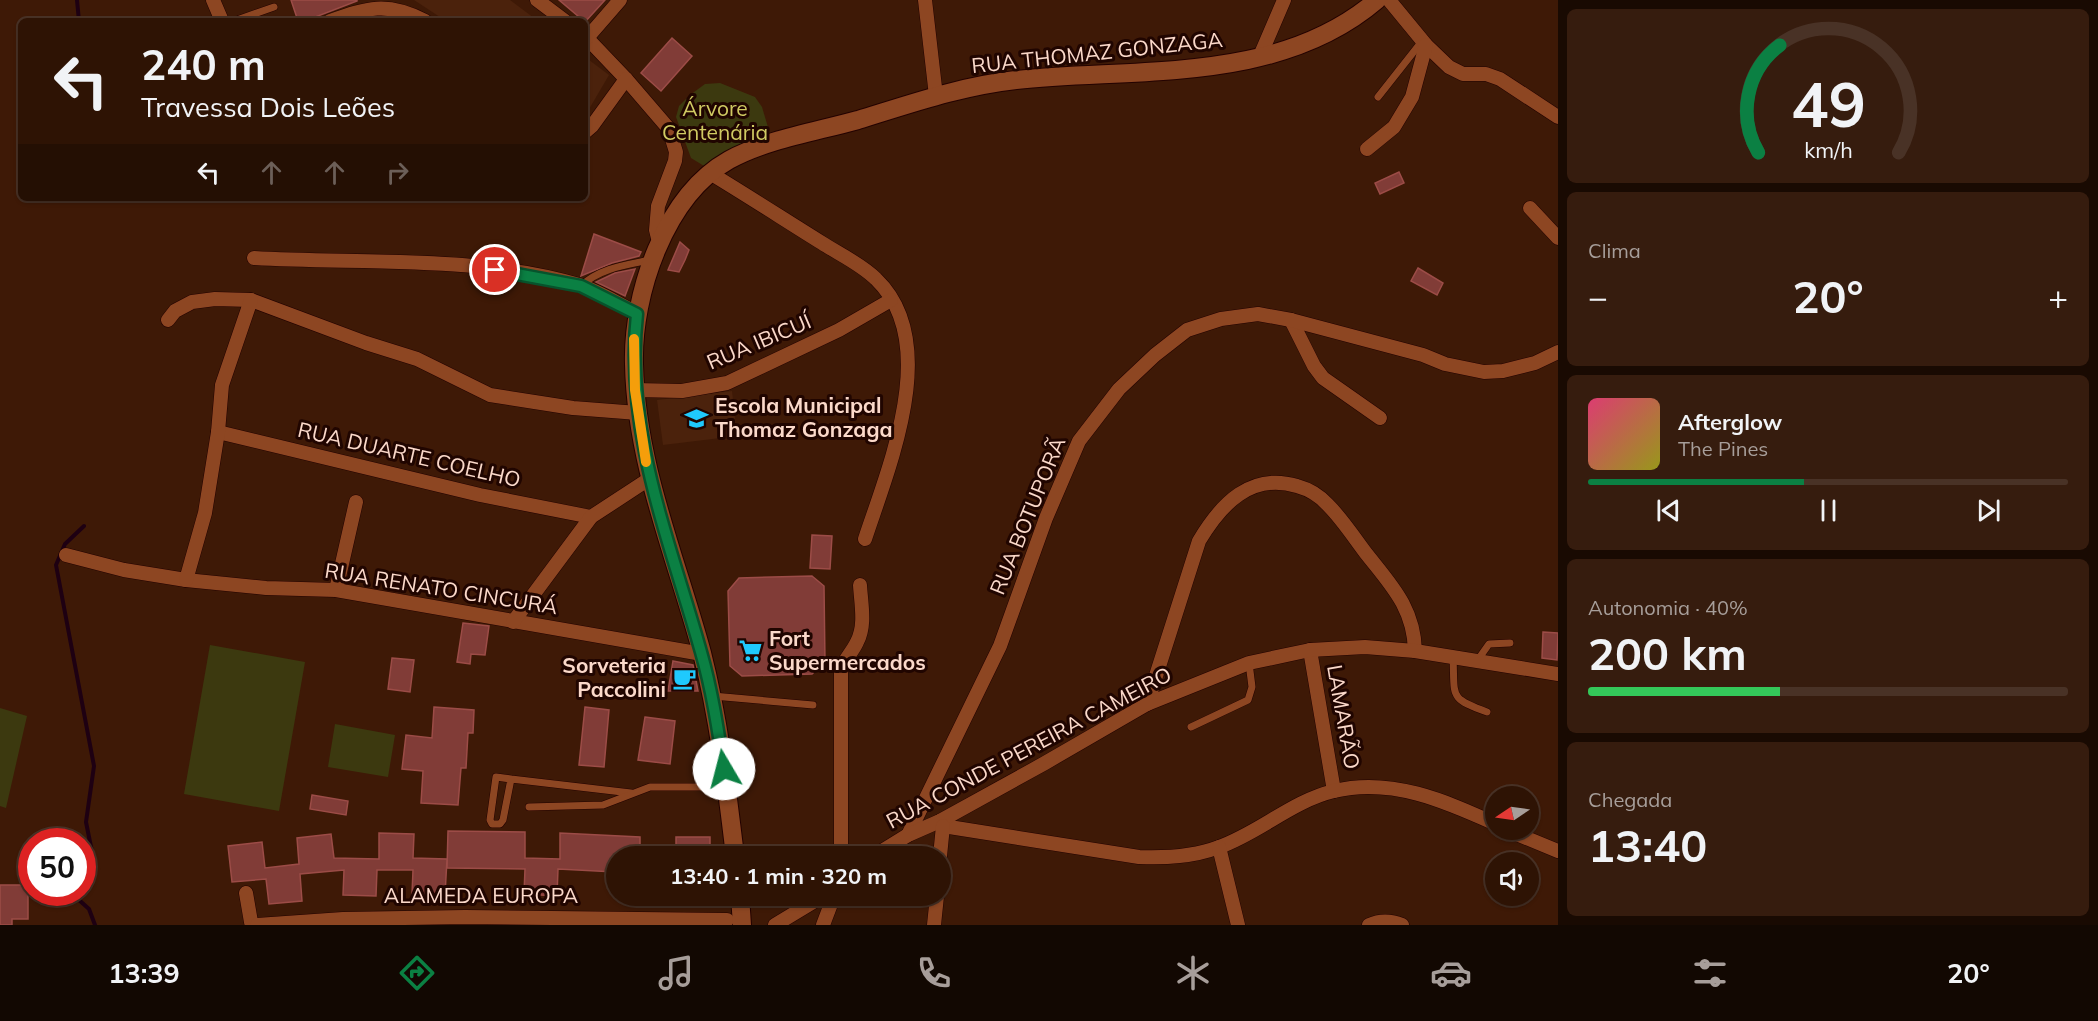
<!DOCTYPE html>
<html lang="pt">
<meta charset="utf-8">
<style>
body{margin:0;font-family:Mulish,sans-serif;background:#361c0e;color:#f1f3f6;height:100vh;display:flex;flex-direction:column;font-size:22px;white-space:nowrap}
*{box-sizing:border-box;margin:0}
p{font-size:20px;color:#a79e9a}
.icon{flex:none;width:33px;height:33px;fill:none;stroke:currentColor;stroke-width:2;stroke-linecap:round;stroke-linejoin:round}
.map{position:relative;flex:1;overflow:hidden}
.sheet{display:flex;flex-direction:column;gap:9px;padding:9px;background:#190a02;width:540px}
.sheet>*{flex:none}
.hud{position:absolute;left:18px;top:18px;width:570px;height:183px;border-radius:9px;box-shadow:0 2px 4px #0004,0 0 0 2px #493226;background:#2e1304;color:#f1f3f6;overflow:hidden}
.needle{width:39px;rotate:257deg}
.controls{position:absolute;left:1485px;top:786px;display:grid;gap:12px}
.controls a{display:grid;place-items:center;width:54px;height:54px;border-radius:50%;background:#2e1304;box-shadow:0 2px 4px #0004,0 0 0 2px #493226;font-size:30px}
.speed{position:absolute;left:18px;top:828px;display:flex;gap:12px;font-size:30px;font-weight:700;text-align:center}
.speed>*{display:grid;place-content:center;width:78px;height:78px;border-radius:50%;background:#2e1304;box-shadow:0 2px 4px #0004,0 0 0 2px #493226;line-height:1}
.speed .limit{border:9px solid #d22;background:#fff;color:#111}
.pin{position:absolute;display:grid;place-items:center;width:51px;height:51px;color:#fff;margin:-26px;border:3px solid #fff;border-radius:50%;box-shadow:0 2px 6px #0007}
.me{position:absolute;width:66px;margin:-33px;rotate:352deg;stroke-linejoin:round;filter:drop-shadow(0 0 4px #0008)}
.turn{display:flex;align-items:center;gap:21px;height:126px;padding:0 24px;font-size:27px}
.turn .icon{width:78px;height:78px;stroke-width:2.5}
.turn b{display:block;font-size:42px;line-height:51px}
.lanes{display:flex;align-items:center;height:57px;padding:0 24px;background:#0003;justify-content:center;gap:30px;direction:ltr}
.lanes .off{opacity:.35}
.big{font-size:45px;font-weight:700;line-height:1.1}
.sheet .tile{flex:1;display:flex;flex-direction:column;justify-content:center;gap:9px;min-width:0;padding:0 21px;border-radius:9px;background:#361c0e}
.sheet .dial{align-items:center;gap:0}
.dial svg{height:156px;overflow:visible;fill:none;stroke:#493226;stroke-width:7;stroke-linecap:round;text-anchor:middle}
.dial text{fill:#f1f3f6;stroke:none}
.song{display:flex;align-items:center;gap:18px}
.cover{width:72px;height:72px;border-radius:9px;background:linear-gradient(135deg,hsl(340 70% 55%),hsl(60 70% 35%))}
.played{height:6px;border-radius:3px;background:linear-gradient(90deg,#0b8043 45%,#493226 45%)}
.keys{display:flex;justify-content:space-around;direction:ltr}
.heat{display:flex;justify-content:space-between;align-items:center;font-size:33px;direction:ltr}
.charge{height:9px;border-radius:4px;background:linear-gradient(90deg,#34c759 40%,#493226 0)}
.trip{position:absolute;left:606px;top:846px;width:345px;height:60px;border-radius:30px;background:#2e1304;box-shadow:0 2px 4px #0004,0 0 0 2px #493226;font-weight:700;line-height:60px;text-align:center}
.menu{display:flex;height:96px;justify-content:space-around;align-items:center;background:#120802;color:#a79e9a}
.menu .icon{width:42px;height:42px}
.menu .active{color:#0b8043}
.menu b{font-size:27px;color:#f1f3f6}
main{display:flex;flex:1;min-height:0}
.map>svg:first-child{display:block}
.built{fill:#4b220c}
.green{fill:#3c390f}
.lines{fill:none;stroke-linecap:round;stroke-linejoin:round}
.stream{stroke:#1e0012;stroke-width:4}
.building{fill:#813c37;stroke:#9c4c47;stroke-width:1.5}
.lane-casing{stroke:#230200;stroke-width:8}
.street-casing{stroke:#230200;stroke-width:15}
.secondary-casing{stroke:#230200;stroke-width:20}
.lane{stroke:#8d4622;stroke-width:7}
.street{stroke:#8d4622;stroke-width:14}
.secondary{stroke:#8d4622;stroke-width:18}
.route-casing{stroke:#07532c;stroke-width:15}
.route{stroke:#0b8043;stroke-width:10}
.slow{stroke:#f59e0b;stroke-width:10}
.labels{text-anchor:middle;stroke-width:6;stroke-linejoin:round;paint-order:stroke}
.street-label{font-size:21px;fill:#fbd9ca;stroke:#200500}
.park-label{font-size:21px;fill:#d0ca62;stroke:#200500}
.poi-label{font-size:21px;font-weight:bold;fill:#fbd9ca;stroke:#200500;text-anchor:start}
</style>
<main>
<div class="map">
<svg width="1558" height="925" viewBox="0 0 1558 925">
<rect width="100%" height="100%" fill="#3e1906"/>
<g class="built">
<polygon points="414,0 510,0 538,21 446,21"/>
<polygon points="585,57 609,75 585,116"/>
<polygon points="732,391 737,436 663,445 657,400"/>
</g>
<g class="green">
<polygon points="720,83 755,97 762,107 770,134 764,141 709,169 691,158 676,117 679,106 690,95 705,84"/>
<polygon points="210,645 305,662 279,811 184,794"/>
<polygon points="0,708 27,716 6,808 0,806"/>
<polygon points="335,724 395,735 388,777 328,767"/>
</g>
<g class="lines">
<g class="stream">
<polyline points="77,0 79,21"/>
<polyline points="82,859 92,852 86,822 94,766 56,565 65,544 84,526"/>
<polyline points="79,892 79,900 89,909 95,925"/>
</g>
</g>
<g class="building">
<polygon points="291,0 357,0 357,1 305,21 298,21"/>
<polygon points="559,0 605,0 585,22"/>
<polygon points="672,38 692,56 661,91 641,73"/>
<polygon points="1399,172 1404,183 1380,194 1375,183"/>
<polygon points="594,234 641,252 639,256 612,263 581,276"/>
<polygon points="680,242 689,250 685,260 679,272 668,270"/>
<polygon points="1418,268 1443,283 1437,295 1411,281"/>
<polygon points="635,269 625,296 596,282 615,273"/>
<polygon points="812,535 832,536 830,569 810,568"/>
<polygon points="812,576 824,586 825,662 812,674 742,676 730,666 728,591 739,578"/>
<polygon points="463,623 489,626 485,655 471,654 470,664 457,662"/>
<polygon points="1543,632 1558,633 1557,660 1542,658"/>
<polygon points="392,658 414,660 410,692 388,689"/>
<polygon points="673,661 693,665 698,691 668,691"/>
<polygon points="434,707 474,710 473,733 468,733 466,768 461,768 458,805 421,803 423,771 402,769 406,735 432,738"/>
<polygon points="585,707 609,710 604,767 579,765"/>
<polygon points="645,717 675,721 670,764 638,760"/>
<polygon points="312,795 348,801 346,815 310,809"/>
<polygon points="448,831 525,832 525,858 560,859 560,833 640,837 640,847 635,847 634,856 616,856 615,872 558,869 557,896 524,894 525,869 447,868"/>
<polygon points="379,833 414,834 413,858 447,859 445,895 412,894 413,870 377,870 376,896 343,895 344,870 300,874 302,901 269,904 266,879 232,882 228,846 262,842 265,868 299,864 297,838 331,834 334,858 379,859"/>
<polygon points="676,837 710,837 710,848 705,848 705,856 676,856"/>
<polygon points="0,885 28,885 28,919 12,919 12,925 0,925"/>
</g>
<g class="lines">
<defs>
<g id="lane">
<polyline points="234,21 274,7"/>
<polyline points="1378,97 1423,40"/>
<path d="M581,286C600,268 626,265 650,260"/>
<path d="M1453,657C1455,697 1448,698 1487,712"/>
<polyline points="1477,661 1489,644 1510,643"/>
<polyline points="713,696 813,705"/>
<polyline points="1191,727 1248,700 1252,687 1249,663"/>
<polyline points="511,779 503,820 500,824 492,824 490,820 496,777 511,779 631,793"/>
<polyline points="529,807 603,805 650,787 724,787"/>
</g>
<g id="street">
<polyline points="213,0 222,21"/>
<polyline points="537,0 565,21"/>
<polyline points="925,0 936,96"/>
<polyline points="1389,0 1426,45 1449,67 1463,74 1486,74 1500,79 1558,117"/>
<path d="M330,21C367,8 387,1 425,21"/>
<polyline points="585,36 626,79 669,129 676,152 675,161 658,206 656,230 659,242"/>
<polyline points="587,38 620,0"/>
<polyline points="1260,56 1284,0"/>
<polyline points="585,132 592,126 626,79"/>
<polyline points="1367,149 1394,127 1412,97 1426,45"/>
<path d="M710,173C748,196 785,220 822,243C839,254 861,264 876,279C942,342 889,466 865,539"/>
<polyline points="1530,208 1558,238"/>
<path d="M254,258C357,264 480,255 579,285C599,291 618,304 637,313"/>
<polyline points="168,320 175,311 192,302 215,299 251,300 366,343 417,359 490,395 573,408 638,413"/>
<polyline points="1291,320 1314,366 1323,378 1380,418"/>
<polyline points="635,390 682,391 727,383 839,330 891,300"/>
<polyline points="218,432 480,495 591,517"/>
<polyline points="66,555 124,570 186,580 266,588 336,590 702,654"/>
<polyline points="186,580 205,513 218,432 222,385 251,300"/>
<polyline points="336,590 356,502"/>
<polyline points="513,622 591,517 649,479"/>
<polyline points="1310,650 1334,791"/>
<path d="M1147,704L1199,541C1221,504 1251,472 1297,486C1308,489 1320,496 1328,505C1342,519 1353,536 1365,552C1390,584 1414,607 1415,651"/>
<path d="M940,821L943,826L1139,857C1166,858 1193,857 1219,847C1259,833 1292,801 1334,791C1391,777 1445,801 1496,824"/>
<polyline points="1507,830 1558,851"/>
<polyline points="908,835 1000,646 1046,518 1079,441 1119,389 1155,355 1187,330 1221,319 1258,314 1291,320 1423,355 1445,364 1484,372 1503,371 1535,363 1558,352"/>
<polyline points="1219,847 1238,925"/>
<path d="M841,856V671C844,659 852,653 857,642C866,625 861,604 860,585"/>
<polyline points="874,856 908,835 940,821 1045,763 1147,704 1249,663 1310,650 1365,647 1415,651 1558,674"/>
<polyline points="940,856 943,826"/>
<polyline points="246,893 251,922 255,925"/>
<polyline points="257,925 343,919 465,917 727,920"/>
<polyline points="775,925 823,896"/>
<polyline points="823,925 834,896"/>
<polyline points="934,925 937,896"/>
<path d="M1369,925C1380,920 1390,920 1402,925"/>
</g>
<g id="secondary">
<path d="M735,856C727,789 719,720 702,653C676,557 636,465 634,364C632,294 665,196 729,160C768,139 815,132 858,120C910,104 961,86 1016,80C1136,67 1278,85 1377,0"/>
<polyline points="740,896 742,925"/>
</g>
</defs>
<use href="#lane" class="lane-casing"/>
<use href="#street" class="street-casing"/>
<use href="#secondary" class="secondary-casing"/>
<use href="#lane" class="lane"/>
<use href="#street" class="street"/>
<use href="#secondary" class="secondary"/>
</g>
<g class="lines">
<defs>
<path id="route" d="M495,270L581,286L637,314C624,432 670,541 701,652C712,690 718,730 724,769"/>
</defs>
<use href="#route" class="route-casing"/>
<use href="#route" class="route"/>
<polyline class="slow" points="634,339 635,390 646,462"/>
</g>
<defs>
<symbol id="school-bare" viewBox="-9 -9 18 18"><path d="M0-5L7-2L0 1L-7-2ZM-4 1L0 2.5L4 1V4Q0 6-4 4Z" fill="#1fc9fd" stroke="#200500" stroke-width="2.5" paint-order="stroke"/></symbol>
<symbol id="supermarket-bare" viewBox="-9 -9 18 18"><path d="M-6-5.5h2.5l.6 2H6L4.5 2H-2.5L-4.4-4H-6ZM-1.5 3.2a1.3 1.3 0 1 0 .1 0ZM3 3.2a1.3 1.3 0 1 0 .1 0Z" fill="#1fc9fd" stroke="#200500" stroke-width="2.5" paint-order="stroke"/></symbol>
<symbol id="cafe-bare" viewBox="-9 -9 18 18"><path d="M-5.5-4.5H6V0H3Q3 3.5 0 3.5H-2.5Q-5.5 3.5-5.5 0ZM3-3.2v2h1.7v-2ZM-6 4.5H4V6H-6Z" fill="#1fc9fd" stroke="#200500" stroke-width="2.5" paint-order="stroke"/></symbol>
</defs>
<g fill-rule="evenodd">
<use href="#school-bare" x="680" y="402" width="33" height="33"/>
<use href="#supermarket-bare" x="734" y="634" width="33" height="33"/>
<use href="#cafe-bare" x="668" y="662" width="33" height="33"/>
</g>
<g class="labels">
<g class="street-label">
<text transform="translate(1097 53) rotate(-6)" y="7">RUA THOMAZ GONZAGA</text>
<text transform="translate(759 342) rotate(-23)" y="7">RUA IBICUÍ</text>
<text transform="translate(409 455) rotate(13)" y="7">RUA DUARTE COELHO</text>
<text transform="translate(1028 516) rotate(-68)" y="7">RUA BOTUPORÃ</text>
<text transform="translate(441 589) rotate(9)" y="7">RUA RENATO CINCURÁ</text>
<text transform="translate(1343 717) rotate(80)" y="7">LAMARÃO</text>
<text transform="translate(1029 748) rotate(-28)" y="7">RUA CONDE PEREIRA CAMEIRO</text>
<text x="481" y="903">ALAMEDA EUROPA</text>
</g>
<g class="park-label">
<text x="715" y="116">Árvore<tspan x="715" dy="24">Centenária</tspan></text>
</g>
<g class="poi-label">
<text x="715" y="413">Escola Municipal<tspan x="715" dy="24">Thomaz Gonzaga</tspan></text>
<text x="769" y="646">Fort<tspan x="769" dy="24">Supermercados</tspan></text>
<text x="666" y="673" text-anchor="end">Sorveteria<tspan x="666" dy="24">Paccolini</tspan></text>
</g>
</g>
</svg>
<div class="controls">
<a><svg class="needle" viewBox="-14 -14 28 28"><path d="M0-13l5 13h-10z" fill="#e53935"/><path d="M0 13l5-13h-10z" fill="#a79e9a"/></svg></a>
<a><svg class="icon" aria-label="sound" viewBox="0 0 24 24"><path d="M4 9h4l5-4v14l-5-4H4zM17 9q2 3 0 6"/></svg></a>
</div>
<div class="speed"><div class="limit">50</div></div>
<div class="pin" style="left:495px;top:270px;background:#d93025"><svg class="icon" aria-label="arrive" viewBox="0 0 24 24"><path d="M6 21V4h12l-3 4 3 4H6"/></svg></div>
<svg class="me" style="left:724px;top:769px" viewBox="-20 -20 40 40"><circle r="19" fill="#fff"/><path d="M0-13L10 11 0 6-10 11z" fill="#0b8043"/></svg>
<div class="trip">13:40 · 1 min · 320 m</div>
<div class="hud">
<div class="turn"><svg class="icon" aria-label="left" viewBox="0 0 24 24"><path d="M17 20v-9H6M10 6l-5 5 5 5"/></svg><div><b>240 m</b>Travessa Dois Leões</div></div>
<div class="lanes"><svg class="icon" aria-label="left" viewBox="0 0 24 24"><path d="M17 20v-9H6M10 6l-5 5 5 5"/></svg><svg class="icon off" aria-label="ahead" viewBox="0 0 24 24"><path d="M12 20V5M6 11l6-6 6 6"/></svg><svg class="icon off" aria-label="ahead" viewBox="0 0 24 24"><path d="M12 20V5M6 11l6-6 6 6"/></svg><svg class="icon off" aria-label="right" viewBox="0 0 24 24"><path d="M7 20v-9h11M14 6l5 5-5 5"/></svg></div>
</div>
</div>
<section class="sheet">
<div class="tile dial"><svg viewBox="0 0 100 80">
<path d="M14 69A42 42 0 1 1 86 69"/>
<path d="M14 69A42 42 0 0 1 25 14" stroke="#0b8043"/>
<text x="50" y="56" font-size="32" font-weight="700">49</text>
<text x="50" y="72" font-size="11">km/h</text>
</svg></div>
<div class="tile"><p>Clima</p>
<div class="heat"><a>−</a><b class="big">20°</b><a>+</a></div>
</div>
<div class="tile">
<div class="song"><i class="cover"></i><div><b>Afterglow</b><p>The Pines</p></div></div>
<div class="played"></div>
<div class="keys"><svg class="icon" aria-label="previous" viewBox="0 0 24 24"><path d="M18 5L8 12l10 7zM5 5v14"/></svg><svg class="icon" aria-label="pause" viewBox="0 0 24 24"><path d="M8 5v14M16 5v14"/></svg><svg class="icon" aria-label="next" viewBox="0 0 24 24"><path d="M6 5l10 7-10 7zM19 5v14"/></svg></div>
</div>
<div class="tile"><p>Autonomia · 40%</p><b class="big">200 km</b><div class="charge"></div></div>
<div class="tile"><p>Chegada</p><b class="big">13:40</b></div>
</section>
</main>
<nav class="menu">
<b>13:39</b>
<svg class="icon active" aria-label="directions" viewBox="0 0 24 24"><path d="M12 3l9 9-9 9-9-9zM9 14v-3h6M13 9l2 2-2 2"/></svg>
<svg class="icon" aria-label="music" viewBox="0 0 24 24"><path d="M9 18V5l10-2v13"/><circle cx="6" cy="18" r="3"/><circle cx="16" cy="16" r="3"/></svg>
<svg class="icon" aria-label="phone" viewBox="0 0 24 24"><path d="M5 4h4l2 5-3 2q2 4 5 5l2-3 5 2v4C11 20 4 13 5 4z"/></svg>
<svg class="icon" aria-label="climate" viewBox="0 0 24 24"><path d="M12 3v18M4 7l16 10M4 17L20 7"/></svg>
<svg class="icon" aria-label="car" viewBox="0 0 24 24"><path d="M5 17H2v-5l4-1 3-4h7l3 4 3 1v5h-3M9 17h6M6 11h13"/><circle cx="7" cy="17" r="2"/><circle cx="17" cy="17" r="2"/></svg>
<svg class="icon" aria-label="filters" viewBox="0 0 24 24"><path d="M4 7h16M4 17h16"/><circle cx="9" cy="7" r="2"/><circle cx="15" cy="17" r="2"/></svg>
<b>20°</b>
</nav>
